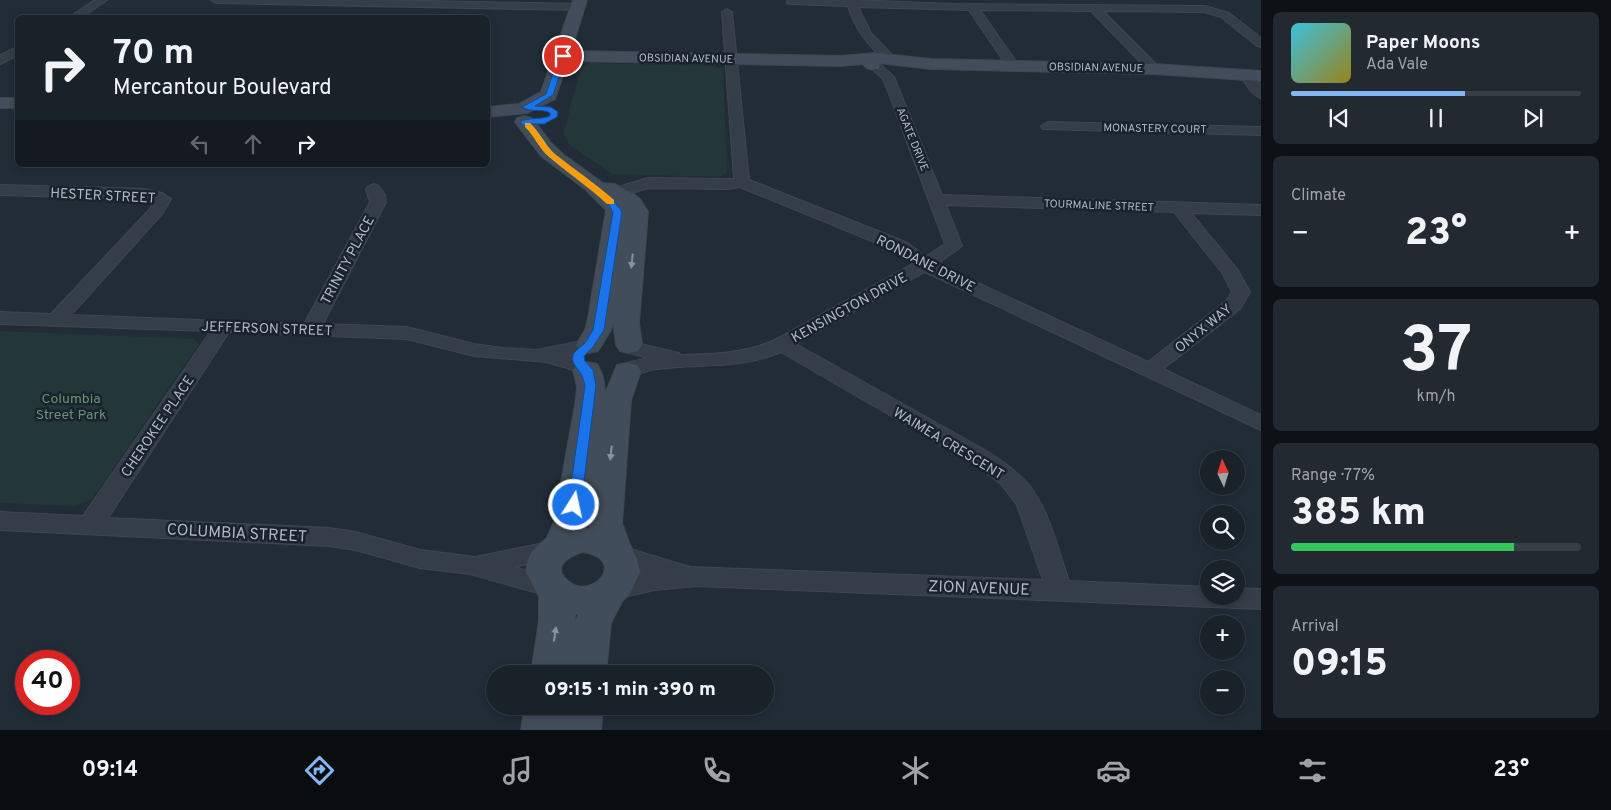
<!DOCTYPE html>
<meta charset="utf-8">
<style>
body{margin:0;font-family:Overpass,sans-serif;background:#222931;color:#f1f3f6;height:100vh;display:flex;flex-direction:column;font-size:19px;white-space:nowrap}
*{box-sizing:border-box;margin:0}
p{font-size:16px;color:#9fa3a8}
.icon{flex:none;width:28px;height:28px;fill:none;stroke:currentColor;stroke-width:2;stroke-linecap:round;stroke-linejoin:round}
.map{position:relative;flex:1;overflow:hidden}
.side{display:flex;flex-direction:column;gap:12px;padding:12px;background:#0e1217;width:350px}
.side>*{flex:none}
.hud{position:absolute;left:15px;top:15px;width:475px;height:152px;border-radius:8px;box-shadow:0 2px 8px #0003,0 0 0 1px #373e46;background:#192129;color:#f1f3f6;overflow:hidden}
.needle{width:32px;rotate:356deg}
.fabs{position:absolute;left:1200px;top:450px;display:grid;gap:10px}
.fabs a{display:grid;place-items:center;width:45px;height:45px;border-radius:50%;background:#192129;box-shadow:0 2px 8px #0003,0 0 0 1px #373e46;font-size:25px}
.speed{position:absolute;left:15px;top:650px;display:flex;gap:10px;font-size:25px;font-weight:700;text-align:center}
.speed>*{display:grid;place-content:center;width:65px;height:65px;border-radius:50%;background:#192129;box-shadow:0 2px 8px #0003,0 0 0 1px #373e46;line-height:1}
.speed .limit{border:8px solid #d22;background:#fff;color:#111}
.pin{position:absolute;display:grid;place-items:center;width:42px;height:42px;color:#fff;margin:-21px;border:2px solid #fff;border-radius:50%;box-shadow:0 1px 5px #0007}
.me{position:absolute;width:55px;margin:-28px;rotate:10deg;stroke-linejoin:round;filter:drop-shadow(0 0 4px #0008)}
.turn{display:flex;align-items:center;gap:18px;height:105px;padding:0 15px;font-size:22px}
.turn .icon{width:65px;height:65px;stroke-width:2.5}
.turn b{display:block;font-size:35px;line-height:42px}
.lanes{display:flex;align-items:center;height:48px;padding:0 15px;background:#0003;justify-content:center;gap:25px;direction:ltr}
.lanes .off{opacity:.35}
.big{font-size:38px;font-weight:800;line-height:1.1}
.side .widget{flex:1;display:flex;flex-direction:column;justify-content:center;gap:8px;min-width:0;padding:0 18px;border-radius:8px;background:#222931}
.side .dial{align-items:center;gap:0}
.dial b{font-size:65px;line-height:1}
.song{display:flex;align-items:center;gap:15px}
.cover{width:60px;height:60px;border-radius:8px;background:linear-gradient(135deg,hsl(190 70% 55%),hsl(50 70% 35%))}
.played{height:5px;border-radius:2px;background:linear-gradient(90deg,#83b6f5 60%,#373e46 60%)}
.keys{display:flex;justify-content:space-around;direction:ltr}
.heat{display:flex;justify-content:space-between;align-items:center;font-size:28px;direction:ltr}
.charge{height:8px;border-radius:4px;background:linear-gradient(90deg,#34c759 77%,#373e46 0)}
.trip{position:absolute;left:486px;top:665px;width:288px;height:50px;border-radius:25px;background:#192129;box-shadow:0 2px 8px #0003,0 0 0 1px #373e46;font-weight:800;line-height:50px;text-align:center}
.menu{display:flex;height:80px;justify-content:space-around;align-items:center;background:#0a0d10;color:#9fa3a8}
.menu .icon{width:35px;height:35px}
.menu .current{color:#83b6f5}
.menu b{font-size:22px;color:#f1f3f6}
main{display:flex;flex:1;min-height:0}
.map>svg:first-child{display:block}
.green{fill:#233738}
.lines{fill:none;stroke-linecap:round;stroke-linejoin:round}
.street-casing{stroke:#3e4651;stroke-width:2}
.secondary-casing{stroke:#3e4651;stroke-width:2}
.street{fill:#343d48;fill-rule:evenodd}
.secondary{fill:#424d5b;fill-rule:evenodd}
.oneway{fill:#89939f}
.route{fill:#1a73e8;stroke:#114b97}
.slow{fill:#f59e0b}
.labels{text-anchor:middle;stroke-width:5;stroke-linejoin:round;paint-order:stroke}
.far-street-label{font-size:11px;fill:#afb8c4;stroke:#1a222c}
.street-label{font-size:14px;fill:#afb8c4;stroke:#1a222c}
.park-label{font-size:14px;fill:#67946f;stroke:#1a222c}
.near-street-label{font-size:16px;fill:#afb8c4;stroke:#1a222c}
</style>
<main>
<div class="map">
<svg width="1261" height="730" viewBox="0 0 1261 730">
<rect width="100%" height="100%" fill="#212c37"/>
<g class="green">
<polygon points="591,63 713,66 723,69 727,172 720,177 612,174 571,146 565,138 564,131 581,66"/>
<polygon points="0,331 194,339 199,344 92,499 76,506 0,503"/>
</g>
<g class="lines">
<defs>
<g id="street">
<polygon points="95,0 107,0 81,18 68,18"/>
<polygon points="211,0 377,0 578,4 583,7 578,10 216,3"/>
<path d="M787,0H852L953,4L1205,6L1229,13L1261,38V47L1257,46L1221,17L1204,12L1103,11L1158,66L1160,69L1158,72H1150L1091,11L980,10L1019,66L1013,70L1009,69L969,10L858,7L871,33L896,59L890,63L886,62C868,45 855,29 848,6L791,4L787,3Z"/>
<path d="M727,9L732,12L749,180L908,243L925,257L945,244L888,91L883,79L869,66L871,63H879L894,77L942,195L1261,205V215L1191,213L1237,269L1250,292L1240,309L1163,369L1261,415V430L925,272L796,344L990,453C1004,463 1018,472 1029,485C1050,512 1058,550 1069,581L1209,587V596H1236V588L1261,589V609L696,586L655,590L613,599L604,596L600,589L604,582L643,573L608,561L604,554L608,547L617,545L690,567L1043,580L1017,505L1001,484L974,464L781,352C737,370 702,363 657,369C645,370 633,378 620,375L617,371C623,362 639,360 649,358L625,352L622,348L625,344L632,342L679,353L681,355C716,354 742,354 775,340L913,264L896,251L740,187L728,189L649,188L603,201L598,199L595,196L598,193L648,178L734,179L722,12ZM946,205L1174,212L1223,274L1232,292L1226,301L1148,362L937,264L962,246Z"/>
<polygon points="18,47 18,55 0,64 0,55"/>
<path d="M1246,70L1250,71L1261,86V98C1251,95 1245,83 1240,74Z"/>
<polygon points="1048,122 1261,127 1261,135 1043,129 1041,126"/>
<polygon points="374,184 379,186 385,195 386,202 323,324 407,327 474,344 503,348 537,350 587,340 594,342 597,346 594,350 568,355 594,366 597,370 594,374 587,376 567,368 546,362 474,356 407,339 229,332 108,518 329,528 356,532 420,550 475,557 554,541 563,544 566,550 563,556 514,567 557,579 561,586 557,593 548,596 470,574 420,568 356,550 329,546 0,530 0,512 83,516 211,331 0,324 0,312 51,314 150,209 154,201 145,199 0,195 0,185 145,189 162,193 171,199 162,214 71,315 304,324 370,202 366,189 369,186"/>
</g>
<g id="secondary">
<path d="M573,0H587L571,51L840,56L875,53L931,59L1154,64L1261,71V81L1154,74L931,69L879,63L880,65L878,69C871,70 867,70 863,64L840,66L568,61L555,99L527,113L488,117V107L519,104L541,92Z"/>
<rect x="0" y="98" width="18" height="10"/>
<polygon points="524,116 531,118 535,122 552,144 564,155 603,183 614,184 632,193 640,199 648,212 639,323 642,345 638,351 629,353 620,351 616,345 613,320 611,330 598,351 589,353 580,351 576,345 585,330 588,318 606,210 586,190 541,156 515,122 517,118"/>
<path d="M587,362L597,364C603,373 605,384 605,394L617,365L627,363L637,365L641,371L631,400L622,523L630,545L637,559L640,572L630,594L622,601L611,623L606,674H531L539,621V597L526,572L528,559L533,550L547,538L554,522L576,399L577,386L573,370L577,364ZM589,516L590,529L585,528ZM582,552C629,558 593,602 568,581C551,566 568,557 582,552ZM575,614H579L575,621Z"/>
<polygon points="525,706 603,706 601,730 521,730"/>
</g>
</defs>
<use href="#street" class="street-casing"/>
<use href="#secondary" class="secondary-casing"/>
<use href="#street" class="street"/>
<use href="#secondary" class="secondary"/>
</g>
<defs><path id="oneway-solid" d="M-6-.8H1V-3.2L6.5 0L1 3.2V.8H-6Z" transform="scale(1.25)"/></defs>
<g class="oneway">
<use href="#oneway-solid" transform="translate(632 261) rotate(96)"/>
<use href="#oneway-solid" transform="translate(611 453) rotate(96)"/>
<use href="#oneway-solid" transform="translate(555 634) rotate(-82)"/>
</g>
<path class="route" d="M563,54L566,56L553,95L535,106L551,107L558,112L557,117L544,124H531C541,132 545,144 553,152C575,174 605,185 622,212L604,330L593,347L584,356L585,361L593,370L596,386L581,505L579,509H570L568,505L585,386C582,372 581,375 574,364C569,354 578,349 584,344C588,340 590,334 593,330L613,212L609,205L580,180L547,156L530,131L520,122C528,117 540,120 550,116V113C542,108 530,113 522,107L546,94L559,56Z"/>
<path class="slow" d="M525,123H530C540,132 545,145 555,154C574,169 595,183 614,200V204H607C589,187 568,173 549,157C539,149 534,135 525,127Z"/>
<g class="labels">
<g class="far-street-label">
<text transform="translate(686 58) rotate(1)" y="4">OBSIDIAN AVENUE</text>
<text transform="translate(1096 67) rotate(1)" y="4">OBSIDIAN AVENUE</text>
<text transform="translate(1155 128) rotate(1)" y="4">MONASTERY COURT</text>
<text transform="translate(913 139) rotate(68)" y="4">AGATE DRIVE</text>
<text transform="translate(1099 205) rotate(2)" y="4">TOURMALINE STREET</text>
</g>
<g class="street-label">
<text transform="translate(103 195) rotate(3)" y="5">HESTER STREET</text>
<text transform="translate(347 260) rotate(-62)" y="5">TRINITY PLACE</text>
<text transform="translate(926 263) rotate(27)" y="5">RONDANE DRIVE</text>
<text transform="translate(849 307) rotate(-29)" y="5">KENSINGTON DRIVE</text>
<text transform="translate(267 328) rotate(2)" y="5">JEFFERSON STREET</text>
<text transform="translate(1203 328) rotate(-39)" y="5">ONYX WAY</text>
<text transform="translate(157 426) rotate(-56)" y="5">CHEROKEE PLACE</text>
<text transform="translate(949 443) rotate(31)" y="5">WAIMEA CRESCENT</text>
</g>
<g class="park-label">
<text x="71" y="403">Columbia<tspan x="71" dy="16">Street Park</tspan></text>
</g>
<g class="near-street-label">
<text transform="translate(237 532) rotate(3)" y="6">COLUMBIA STREET</text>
<text transform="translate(979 587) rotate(2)" y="6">ZION AVENUE</text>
</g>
</g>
</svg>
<div class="fabs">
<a><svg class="needle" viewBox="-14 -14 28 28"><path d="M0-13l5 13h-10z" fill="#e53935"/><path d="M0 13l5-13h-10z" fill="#9fa3a8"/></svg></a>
<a><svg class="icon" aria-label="search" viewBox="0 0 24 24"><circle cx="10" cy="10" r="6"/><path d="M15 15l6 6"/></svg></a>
<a><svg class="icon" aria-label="layers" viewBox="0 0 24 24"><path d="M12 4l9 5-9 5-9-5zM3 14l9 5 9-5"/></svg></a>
<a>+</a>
<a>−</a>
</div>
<div class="speed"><div class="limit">40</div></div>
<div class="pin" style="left:563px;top:56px;background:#d93025"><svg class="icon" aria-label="arrive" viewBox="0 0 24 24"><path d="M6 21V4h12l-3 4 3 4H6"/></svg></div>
<svg class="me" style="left:574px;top:505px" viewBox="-20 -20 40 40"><circle r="17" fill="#1a73e8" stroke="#fff" stroke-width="3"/><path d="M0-11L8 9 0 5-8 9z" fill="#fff"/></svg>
<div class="trip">09:15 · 1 min · 390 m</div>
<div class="hud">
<div class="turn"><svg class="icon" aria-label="right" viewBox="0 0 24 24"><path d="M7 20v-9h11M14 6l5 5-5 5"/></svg><div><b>70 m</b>Mercantour Boulevard</div></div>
<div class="lanes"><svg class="icon off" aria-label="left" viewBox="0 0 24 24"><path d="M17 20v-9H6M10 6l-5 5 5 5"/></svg><svg class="icon off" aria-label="ahead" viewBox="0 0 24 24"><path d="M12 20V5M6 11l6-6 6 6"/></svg><svg class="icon" aria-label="right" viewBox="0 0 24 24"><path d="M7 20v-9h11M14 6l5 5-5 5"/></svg></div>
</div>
</div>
<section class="side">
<div class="widget">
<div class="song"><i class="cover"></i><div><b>Paper Moons</b><p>Ada Vale</p></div></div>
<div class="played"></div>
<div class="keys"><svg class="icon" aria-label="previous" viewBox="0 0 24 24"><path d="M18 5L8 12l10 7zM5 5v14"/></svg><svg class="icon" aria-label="pause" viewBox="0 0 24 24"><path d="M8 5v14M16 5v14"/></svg><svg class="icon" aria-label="next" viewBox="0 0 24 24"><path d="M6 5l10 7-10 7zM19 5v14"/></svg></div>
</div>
<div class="widget"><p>Climate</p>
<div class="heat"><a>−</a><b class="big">23°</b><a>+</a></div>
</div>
<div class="widget dial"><b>37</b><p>km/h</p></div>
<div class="widget"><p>Range · 77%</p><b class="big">385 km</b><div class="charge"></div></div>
<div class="widget"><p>Arrival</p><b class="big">09:15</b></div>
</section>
</main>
<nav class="menu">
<b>09:14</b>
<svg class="icon current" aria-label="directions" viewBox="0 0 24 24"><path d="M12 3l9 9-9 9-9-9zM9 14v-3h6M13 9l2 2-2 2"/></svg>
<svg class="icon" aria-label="music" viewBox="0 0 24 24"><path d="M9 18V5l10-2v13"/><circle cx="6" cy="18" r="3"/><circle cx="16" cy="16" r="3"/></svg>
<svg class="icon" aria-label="phone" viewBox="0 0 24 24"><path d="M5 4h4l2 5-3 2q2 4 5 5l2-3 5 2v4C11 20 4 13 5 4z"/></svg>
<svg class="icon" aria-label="climate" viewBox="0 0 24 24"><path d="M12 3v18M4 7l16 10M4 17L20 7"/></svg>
<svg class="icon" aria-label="car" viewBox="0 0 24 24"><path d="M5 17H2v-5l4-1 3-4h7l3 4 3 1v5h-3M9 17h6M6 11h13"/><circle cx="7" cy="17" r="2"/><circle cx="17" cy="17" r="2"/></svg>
<svg class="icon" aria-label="filters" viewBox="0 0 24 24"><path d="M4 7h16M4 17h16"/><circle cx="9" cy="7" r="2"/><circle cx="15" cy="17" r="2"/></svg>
<b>23°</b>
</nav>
